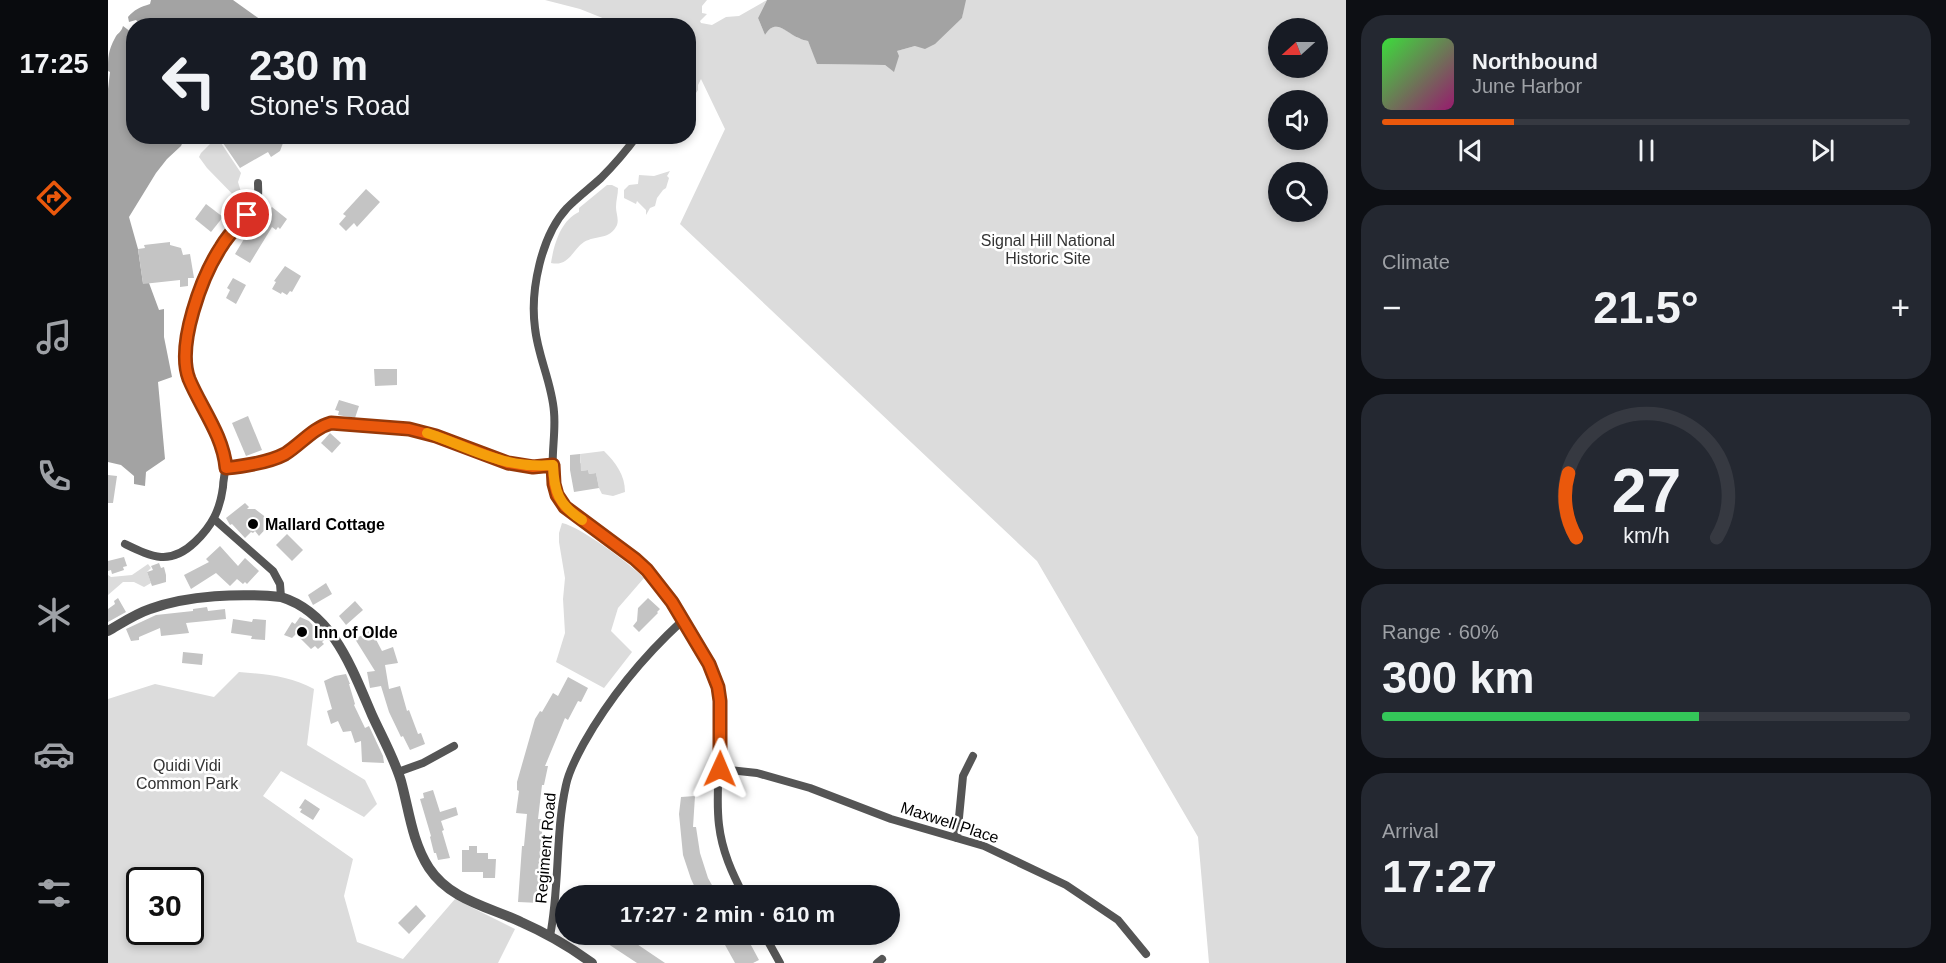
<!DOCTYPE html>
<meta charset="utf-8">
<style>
body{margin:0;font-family:Helvetica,sans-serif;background:#242831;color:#f1f3f6;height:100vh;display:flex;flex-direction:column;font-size:22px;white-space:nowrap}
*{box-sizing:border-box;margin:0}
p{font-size:20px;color:#9ea1a6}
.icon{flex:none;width:33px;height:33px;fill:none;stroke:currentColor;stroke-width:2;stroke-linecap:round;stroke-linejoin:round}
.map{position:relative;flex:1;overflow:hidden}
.side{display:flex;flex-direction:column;gap:15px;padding:15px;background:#0d0f14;width:600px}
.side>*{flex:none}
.hud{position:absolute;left:18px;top:18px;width:570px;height:126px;border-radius:24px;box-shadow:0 3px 9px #0003;background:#171b24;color:#f1f3f6;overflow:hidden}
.needle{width:39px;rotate:249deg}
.tools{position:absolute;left:1160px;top:18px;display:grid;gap:12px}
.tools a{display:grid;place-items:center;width:60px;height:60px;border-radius:50%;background:#171b24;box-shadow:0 3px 9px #0003;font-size:30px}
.speed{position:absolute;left:18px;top:867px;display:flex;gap:12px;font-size:30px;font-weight:700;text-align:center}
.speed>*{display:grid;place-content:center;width:78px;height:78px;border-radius:50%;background:#171b24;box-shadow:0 3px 9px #0003;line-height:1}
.speed .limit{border:3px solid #111;border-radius:9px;background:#fff;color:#111}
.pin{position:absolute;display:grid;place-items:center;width:51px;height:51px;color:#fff;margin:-26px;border:3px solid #fff;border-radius:50%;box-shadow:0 2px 6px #0007}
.me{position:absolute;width:66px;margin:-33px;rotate:1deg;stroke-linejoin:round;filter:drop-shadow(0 0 4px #0008)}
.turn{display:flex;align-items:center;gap:21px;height:126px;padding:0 24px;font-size:27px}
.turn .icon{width:78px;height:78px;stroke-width:2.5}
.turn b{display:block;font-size:42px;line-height:51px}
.big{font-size:45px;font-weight:700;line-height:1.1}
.side .widget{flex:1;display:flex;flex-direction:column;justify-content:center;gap:9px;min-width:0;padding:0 21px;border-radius:24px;background:#242831}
.side .dial{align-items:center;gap:0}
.dial svg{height:156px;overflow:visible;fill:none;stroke:#363941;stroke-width:7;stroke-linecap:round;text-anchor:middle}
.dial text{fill:#f1f3f6;stroke:none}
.song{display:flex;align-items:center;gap:18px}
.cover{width:72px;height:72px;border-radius:9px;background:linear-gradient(135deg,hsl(120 70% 55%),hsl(320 70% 35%))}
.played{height:6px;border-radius:3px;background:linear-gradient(90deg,#ea580c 25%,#363941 25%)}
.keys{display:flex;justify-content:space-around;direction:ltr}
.heat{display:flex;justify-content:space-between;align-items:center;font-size:33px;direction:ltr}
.charge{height:9px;border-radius:4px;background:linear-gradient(90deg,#34c759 60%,#363941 0)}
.trip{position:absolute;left:447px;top:885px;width:345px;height:60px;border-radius:30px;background:#171b24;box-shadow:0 3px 9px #0003;font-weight:700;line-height:60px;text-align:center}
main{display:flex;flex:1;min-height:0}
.tab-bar{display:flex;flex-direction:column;width:108px;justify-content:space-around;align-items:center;background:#090b0e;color:#9ea1a6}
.tab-bar .icon{width:42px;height:42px}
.tab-bar .on{color:#ea580c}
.tab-bar b{font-size:27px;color:#f1f3f6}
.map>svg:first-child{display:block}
.green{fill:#dcdcdc;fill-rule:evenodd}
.water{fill:#a3a3a3}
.building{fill:#c4c4c4}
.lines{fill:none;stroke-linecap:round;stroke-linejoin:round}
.minor{stroke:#555;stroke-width:8}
.tertiary{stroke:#555;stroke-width:10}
.route-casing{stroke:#983908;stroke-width:15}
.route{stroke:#ea580c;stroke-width:10}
.slow{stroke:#f59e0b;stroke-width:10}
.poi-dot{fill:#000;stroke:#fff;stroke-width:2}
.labels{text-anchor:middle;stroke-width:5;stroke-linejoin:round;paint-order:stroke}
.park-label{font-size:16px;fill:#333;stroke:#fff}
.poi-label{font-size:16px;font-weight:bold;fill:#000;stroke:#fff;text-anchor:start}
.street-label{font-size:16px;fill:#000;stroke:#fff}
</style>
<main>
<nav class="tab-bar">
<b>17:25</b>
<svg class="icon on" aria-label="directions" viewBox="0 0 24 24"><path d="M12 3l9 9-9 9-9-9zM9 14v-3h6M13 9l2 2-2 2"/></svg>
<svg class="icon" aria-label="music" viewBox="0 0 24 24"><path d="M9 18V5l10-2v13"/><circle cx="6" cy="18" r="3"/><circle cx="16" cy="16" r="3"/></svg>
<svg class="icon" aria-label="phone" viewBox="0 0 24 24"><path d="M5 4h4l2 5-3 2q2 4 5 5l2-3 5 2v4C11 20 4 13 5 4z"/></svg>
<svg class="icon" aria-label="climate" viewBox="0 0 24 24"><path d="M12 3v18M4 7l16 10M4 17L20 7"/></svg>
<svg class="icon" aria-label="car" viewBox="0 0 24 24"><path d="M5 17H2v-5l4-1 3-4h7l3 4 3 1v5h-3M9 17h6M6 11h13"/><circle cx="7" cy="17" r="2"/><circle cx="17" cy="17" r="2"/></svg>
<svg class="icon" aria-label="filters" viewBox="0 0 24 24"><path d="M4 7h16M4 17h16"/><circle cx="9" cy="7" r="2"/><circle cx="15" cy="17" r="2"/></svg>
</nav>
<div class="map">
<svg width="1238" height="963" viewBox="0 0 1238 963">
<rect width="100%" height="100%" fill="#fff"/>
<g class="green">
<path d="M437,0H599L594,6V13L599,14L592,21L593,23L604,25L618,17L631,16L659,0L650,18L657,35C668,17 679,33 691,38C694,40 697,40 700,41L710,64L777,65L785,71L789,51L807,46L854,18L857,0H1238V963H1101L1090,837L929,561L572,224L617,129L593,79L590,85V90L581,103L580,26L512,25L472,9ZM1170,28H1209V68H1170ZM1170,100H1209V140H1170ZM1170,172H1209V212H1170Z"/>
<polygon points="109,137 133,173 130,182 138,208 99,168 91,157 93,153"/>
<polygon points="562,171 559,176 561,178 558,188 555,190 549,198 547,206 542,208 538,215 538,210 529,201 528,204 516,198 516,190 521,185 530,184 531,175 546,176"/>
<path d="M499,185H504L510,188C510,195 508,200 508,207C508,213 511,219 509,225C502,240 488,235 476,242C464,250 461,267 443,263C446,244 453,220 471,212V208Z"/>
<path d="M496,451C508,463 517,475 517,492L505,496L494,494L491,488L488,473L481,474L480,470L473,471L471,464L473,463L472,454Z"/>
<path d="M454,523C473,527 522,564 536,578L510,608L503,631L524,652L496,688L448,662L457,633L455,599L457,578L451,542V533Z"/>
<polygon points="40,564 43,568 39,572 43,583 36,587 26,582 15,582 0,595 0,575 3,577 24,575"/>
<path d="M131,672C157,674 183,676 206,689L199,745L257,780L269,804L256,817L173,771L155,796L245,859L236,896L249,942L295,959L347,899L407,929L390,963H0V699L47,684L106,697ZM32,880H82V932H32Z"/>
</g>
<g class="water">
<path d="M43,0H125L160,25L29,26L30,22L28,20L21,22L20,17C26,10 32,7 42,4Z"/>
<path d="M659,0H858L854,18L827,44L817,49L807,46L789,51L791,56L786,72L777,65L709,64L700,41C697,40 694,40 691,38C678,33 668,17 657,35L650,18Z"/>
<path d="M15,26L23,32L25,29L26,136L77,137L73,146L59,159L48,173L21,217L30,249L35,283H41L51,310L56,309V337L64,377L50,382L57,459L38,472L37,486L26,484V476L13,465L0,462V89L2,72L0,71C0,57 0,51 7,38C10,32 13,33 15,26Z"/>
</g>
<g class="building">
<polygon points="125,136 171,136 175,143 172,151 163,157 160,152 132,168 115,143"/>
<polygon points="258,189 272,202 249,227 246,223 238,231 231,224 238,216 235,214"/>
<polygon points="98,204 115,217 103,232 87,219"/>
<polygon points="164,207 179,219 172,229 170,227 168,230 164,227 142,263 127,254 139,234 136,232 143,222 151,226"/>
<polygon points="62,242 62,245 73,248 75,255 82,254 86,278 80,278 80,286 72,287 72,280 35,284 30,249 37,248 36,245"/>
<polygon points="177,266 193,276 184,292 182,291 179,295 174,292 173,294 164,289 168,282 166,281"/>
<polygon points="125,278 138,285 128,304 118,298 122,290 119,288"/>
<polygon points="266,369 289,369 289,385 267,386"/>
<polygon points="231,400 251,406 247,418 230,415 231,411 227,410"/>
<polygon points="140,416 154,450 138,456 124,423"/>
<polygon points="222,433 233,443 224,453 213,443"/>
<polygon points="472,454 473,471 480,470 481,474 488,473 491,488 466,492 462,470 462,455"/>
<polygon points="0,475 9,476 5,503 0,503"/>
<polygon points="137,503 141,507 139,509 147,509 164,522 151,536 147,531 145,533 143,532 137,538 124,524 122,525 118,518"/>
<polygon points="179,534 195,550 184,561 168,545"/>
<polygon points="112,546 130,566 137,558 151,571 139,584 137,582 135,584 129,579 122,586 108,573 83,589 76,575 101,562 98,559"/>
<polygon points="16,557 19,566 15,567 16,570 4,574 3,570 0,571 0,561"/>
<polygon points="51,563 53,568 56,567 58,575 58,582 44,586 39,572 45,570 43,566"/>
<polygon points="218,583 224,594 205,605 200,595"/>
<polygon points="10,598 18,612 0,622 0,609 7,604 6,601"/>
<polygon points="540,598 552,609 549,612 550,613 531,632 525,626 529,621 530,608"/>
<polygon points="247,601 255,610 238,625 231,616"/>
<polygon points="99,607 100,611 117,609 118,619 78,623 81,633 53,636 52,628 31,637 31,640 23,641 18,629 48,615 85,611 85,609"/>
<polygon points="192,617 201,621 217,639 214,642 216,644 210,649 207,646 203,649 188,634 184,638 176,635 184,622 187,624"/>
<polygon points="125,619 144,622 145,619 158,620 157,640 143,639 144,636 123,633"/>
<polygon points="263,630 274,651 285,647 290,663 277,665 281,689 292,686 299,711 301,710 310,734 313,733 317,744 302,750 295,736 293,737 281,712 273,686 262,688 259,672 267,671 247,639"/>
<polygon points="75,652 95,654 94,665 74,663"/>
<polygon points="238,674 242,684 241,684 247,704 246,705 257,728 261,726 275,756 276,763 254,762 253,741 247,743 243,731 235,732 230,721 223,724 219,711 224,709 216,681 227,676"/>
<polygon points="460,677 480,688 473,702 470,701 460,720 457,718 437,766 440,766 436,785 434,785 430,819 435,819 431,877 434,877 432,903 410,902 414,846 416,846 419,814 408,813 411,791 409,790 409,782 427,719 432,711 434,712 445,693 450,696"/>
<polygon points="325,790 332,812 348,807 350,815 333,821 336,830 334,831 342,858 330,860 328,853 326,853 322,837 323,836 312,799 316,798 315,793"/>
<polygon points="587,796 585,827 588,827 592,853 600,878 610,896 591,896 583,879 575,855 571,814 573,797"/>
<polygon points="197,799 212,809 205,820 192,812 194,809 191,808"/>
<polygon points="361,846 369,846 369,853 380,853 380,859 388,859 387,878 375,878 375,872 354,872 354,850 361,850"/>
<polygon points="308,905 318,916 301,934 290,923"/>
<polygon points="485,934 514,934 557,963 529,963"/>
<polygon points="611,934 637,934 651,960 645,963 627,963"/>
</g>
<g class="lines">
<g class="minor">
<path d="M529,136C518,151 506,165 493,178C482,188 470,197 459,208C433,236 422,291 427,328C430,357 444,383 446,412C449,443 436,478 456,505C461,513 470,517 477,522C494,534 512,547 528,560C550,578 562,602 577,625C587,642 598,659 606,677C621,725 605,776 611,825C614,851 624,873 636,896"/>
<path d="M118,468C136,467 160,463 177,454C193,444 205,428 223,423L301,429L328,436L400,463L425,467L445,465"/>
<polyline points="106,519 165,571 172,584 173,597"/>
<path d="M17,544C44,557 62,566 87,542C104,526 112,510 115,487C115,479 118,472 117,464C115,432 90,406 80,377C75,360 79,335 83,318C88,294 100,268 113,247C120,236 147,211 149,201C151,196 150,189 150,183"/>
<polyline points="612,769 649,773 702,788 783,819 876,846 958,885 1010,920 1038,954"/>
<polyline points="290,772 315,763 346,746"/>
<polyline points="849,838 855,776 865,756"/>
<polyline points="656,934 672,963"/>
<path d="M442,936C452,886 447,834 458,785C461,770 469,756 476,743C502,697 536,656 574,621"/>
<polyline points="769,963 774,959"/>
</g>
<path class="tertiary" d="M0,631C14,623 27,614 42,609C80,595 133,593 173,597C225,613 244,669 264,715C274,737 286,758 293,781C301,810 304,842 321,868C342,900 381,907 413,922C438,933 462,947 484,963"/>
</g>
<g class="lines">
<defs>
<path id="route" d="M139,215C130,225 120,235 113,247C94,276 68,345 81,379C93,408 115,435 118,468C137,466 160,463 177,454C193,444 205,428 223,423L301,429L328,436L400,463L425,467L445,465L446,484L449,495L457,507L527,559L539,570L564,602L601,664L610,687L612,701V769"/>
</defs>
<use href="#route" class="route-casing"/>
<use href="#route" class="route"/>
<path class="slow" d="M319,433C364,448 395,469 445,465C446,492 451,505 474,520"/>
</g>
<g class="poi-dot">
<circle cx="145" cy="524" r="6"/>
<circle cx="194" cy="632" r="6"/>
</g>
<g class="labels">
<g class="park-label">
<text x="940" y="246">Signal Hill National<tspan x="940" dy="18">Historic Site</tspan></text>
<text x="79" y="771">Quidi Vidi<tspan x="79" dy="18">Common Park</tspan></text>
</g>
<g class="poi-label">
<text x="157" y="530">Mallard Cottage</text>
<text x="206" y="638">Inn of Olde</text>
</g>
<g class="street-label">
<text transform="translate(842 822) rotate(18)" y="6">Maxwell Place</text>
<text transform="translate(437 848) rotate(-85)" y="6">Regiment Road</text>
</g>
</g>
</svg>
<div class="tools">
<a><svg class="needle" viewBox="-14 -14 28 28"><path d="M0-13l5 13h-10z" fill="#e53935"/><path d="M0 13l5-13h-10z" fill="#9ea1a6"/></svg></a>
<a><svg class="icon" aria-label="sound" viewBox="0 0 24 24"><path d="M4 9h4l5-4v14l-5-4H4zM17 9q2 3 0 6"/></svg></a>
<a><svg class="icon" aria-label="search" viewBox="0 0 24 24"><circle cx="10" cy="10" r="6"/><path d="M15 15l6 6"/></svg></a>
</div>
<div class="speed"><div class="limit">30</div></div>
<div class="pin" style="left:139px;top:215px;background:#d93025"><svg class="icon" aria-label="arrive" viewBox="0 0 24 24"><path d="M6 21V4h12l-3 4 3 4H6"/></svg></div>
<svg class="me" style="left:612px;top:769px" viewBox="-20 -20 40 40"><path d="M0-17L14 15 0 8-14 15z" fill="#ea580c" stroke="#fff" stroke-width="4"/></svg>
<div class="trip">17:27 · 2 min · 610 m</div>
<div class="hud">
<div class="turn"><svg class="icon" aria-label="left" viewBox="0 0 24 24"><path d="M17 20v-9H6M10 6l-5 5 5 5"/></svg><div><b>230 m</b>Stone's Road</div></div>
</div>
</div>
<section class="side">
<div class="widget">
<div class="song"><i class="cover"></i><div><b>Northbound</b><p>June Harbor</p></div></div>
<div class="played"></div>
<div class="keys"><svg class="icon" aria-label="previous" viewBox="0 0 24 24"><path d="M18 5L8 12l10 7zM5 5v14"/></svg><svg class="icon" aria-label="pause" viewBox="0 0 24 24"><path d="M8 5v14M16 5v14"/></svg><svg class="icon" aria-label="next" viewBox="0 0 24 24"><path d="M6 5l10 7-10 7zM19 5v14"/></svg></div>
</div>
<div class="widget"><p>Climate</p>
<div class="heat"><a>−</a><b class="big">21.5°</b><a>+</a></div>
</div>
<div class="widget dial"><svg viewBox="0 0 100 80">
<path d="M14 69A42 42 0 1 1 86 69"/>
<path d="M14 69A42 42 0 0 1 10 36" stroke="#ea580c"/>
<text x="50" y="56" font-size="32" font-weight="700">27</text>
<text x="50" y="72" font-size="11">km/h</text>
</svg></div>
<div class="widget"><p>Range · 60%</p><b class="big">300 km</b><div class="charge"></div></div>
<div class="widget"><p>Arrival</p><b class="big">17:27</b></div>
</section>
</main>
